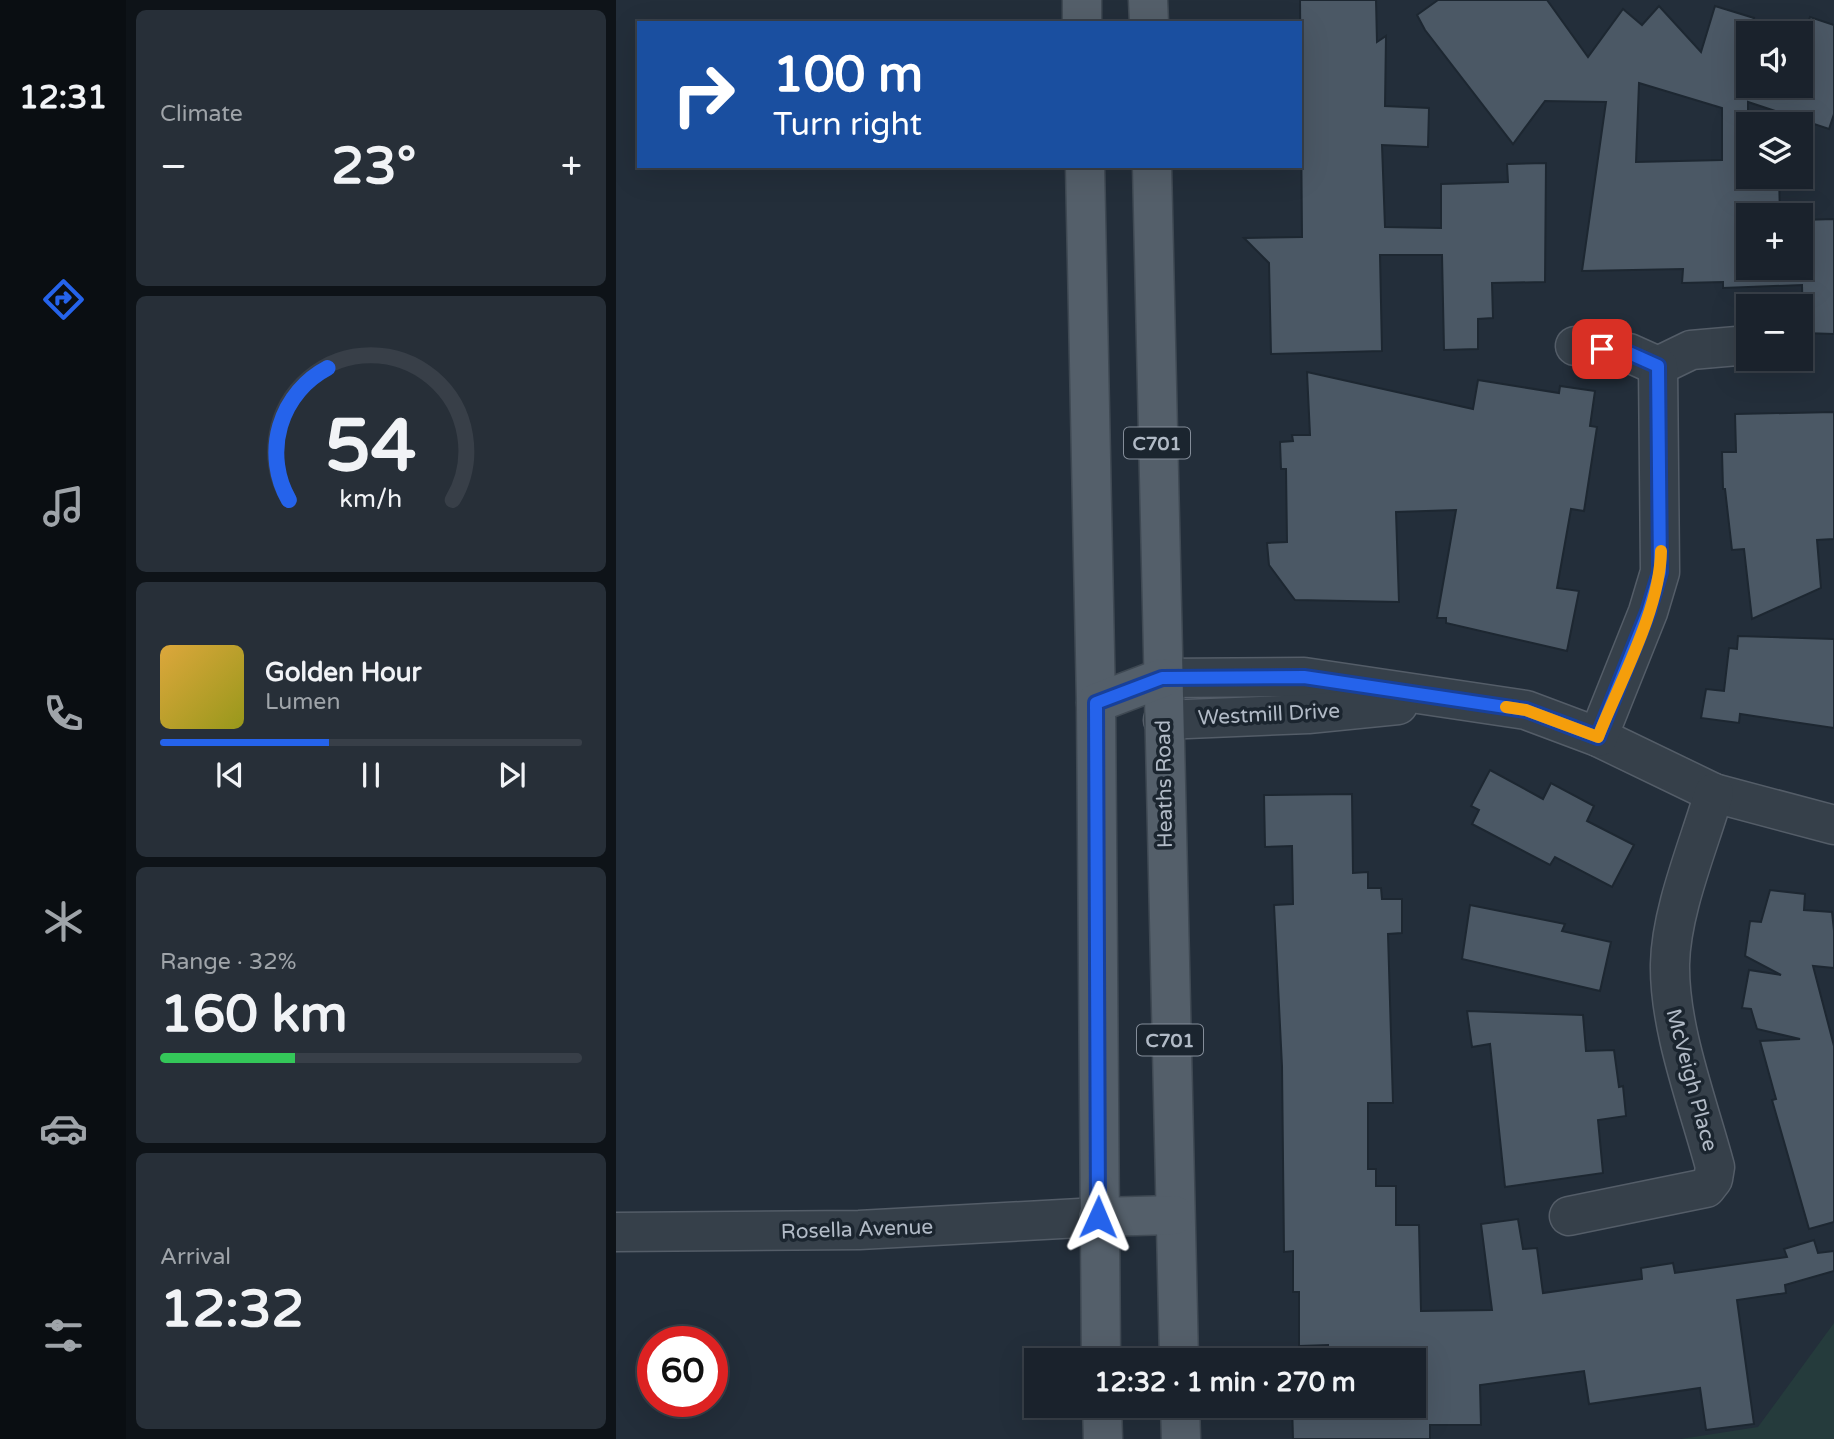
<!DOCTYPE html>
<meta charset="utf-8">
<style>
body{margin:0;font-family:"Varela Round",sans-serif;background:#272f38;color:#f1f3f6;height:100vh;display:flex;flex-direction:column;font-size:26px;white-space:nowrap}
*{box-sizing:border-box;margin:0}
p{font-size:23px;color:#9fa4a9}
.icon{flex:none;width:38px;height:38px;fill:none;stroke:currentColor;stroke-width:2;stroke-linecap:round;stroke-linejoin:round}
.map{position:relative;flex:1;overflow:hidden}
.panel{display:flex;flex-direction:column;gap:10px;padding:10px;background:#0e1318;width:490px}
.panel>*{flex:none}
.banner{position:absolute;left:21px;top:21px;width:665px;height:147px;border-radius:0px;box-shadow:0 7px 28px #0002,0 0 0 2px #383f48;background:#1a4fa0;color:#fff;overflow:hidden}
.tools{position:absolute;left:1120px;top:21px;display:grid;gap:14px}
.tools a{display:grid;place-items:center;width:77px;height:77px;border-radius:0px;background:#1a222c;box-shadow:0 7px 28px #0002,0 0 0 2px #383f48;font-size:35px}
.speed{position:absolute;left:21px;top:1326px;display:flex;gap:14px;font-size:35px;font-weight:700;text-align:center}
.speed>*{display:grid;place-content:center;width:91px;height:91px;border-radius:50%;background:#1a222c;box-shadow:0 7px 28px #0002,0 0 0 2px #383f48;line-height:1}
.speed .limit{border:10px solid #d22;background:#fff;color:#111}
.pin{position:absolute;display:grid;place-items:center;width:60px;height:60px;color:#fff;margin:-30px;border-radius:14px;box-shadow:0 4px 10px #0006}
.me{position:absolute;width:77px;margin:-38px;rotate:1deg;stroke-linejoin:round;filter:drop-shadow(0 0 5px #0008)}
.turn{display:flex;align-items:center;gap:24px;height:147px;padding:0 21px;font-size:32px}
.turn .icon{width:91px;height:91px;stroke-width:2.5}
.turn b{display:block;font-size:49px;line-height:60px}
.big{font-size:52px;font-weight:800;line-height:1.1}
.panel .card{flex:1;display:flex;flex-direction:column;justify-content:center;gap:10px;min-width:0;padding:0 24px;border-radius:10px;background:#272f38}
.panel .dial{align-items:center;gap:0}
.dial svg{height:182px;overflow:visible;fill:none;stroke:#383f48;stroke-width:7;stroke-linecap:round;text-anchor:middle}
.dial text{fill:#f1f3f6;stroke:none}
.song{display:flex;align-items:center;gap:21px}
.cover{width:84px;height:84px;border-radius:10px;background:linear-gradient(135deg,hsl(40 70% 55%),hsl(60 70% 35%))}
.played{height:7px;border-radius:4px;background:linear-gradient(90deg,#2563eb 40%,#383f48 40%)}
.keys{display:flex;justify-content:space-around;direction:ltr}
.heat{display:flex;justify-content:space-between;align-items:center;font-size:38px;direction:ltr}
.charge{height:10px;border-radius:5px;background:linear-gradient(90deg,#34c759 32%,#383f48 0)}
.trip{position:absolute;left:408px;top:1348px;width:402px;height:70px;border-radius:0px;background:#1a222c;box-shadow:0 7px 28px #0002,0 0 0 2px #383f48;font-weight:800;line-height:70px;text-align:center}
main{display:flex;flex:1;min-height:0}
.tab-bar{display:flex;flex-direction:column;width:126px;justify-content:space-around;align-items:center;background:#0a0e12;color:#9fa4a9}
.tab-bar .icon{width:49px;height:49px}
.tab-bar .on{color:#2563eb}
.tab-bar b{font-size:32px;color:#f1f3f6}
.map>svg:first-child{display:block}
.green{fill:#253b3c}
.building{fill:#4b5865;stroke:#1d2731;stroke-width:2;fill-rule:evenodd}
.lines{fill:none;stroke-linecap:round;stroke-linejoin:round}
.minor-casing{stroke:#545d68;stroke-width:41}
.major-casing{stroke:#3f4953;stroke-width:41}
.minor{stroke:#36404a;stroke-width:38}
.major{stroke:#545f6a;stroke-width:38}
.route-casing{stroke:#184099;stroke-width:18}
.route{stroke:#2563eb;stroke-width:12}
.slow{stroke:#f59e0b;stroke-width:12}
.labels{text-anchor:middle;stroke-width:7;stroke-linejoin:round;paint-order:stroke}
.shield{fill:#1b252f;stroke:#848d99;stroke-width:2}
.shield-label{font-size:19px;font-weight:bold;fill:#b1bac6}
.street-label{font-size:21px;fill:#b1bac6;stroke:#1b252f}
</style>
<main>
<nav class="tab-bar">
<b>12:31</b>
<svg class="icon on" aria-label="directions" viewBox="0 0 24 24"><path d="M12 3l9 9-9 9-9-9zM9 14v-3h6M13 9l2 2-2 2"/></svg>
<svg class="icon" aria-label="music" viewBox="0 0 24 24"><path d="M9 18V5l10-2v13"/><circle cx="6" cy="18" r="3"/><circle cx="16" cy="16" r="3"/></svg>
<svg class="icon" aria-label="phone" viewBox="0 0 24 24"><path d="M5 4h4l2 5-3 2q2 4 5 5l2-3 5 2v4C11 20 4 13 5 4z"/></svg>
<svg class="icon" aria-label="climate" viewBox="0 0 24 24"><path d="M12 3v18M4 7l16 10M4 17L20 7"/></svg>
<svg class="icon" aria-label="car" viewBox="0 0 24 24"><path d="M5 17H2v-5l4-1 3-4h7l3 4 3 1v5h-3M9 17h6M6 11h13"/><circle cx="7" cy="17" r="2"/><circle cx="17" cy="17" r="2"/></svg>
<svg class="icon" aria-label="filters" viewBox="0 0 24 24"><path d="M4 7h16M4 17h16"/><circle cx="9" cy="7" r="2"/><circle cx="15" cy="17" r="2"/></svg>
</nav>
<section class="panel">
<div class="card"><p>Climate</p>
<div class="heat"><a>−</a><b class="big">23°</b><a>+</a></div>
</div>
<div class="card dial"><svg viewBox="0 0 100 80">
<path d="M14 69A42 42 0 1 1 86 69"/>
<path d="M14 69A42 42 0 0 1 31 11" stroke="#2563eb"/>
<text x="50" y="56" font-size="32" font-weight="700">54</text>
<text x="50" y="72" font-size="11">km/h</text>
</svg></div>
<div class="card">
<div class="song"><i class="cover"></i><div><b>Golden Hour</b><p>Lumen</p></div></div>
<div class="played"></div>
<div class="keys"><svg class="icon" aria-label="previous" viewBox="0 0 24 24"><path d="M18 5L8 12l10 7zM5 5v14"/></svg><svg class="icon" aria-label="pause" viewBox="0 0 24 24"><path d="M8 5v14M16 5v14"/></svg><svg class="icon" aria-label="next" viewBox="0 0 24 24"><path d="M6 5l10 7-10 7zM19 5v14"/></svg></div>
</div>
<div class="card"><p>Range · 32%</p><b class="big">160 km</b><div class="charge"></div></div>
<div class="card"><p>Arrival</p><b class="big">12:32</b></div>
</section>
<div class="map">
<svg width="1218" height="1439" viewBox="0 0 1218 1439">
<rect width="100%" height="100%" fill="#232e3a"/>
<polygon class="green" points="1218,1323 1218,1439 1065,1439 1142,1427"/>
<g class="building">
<polygon points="684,0 760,0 761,42 770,36 769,106 813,108 812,147 766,145 769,227 825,228 825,184 892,182 891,164 930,163 929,282 876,283 877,318 862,319 862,349 828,350 826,255 764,255 766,351 655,354 653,263 628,238 686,237"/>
<path d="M822,0H931L972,57L1007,9L1026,25L1043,6L1085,52L1099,6L1138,18L1133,32L1189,33L1194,17L1218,25V114L1213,129L1132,102V177H1163L1164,215H1132V268H1185V220L1218,219V334L1187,333L1186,285L1107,288V282L1066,283L1067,269L966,271L990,102L929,101L897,144L809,30L801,15ZM1132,33H1185V86H1132ZM1023,83L1106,108V160L1020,162Z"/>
<polygon points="691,372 857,409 862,380 943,393 944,386 979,391 974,426 981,427 968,511 955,509 941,588 963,591 951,651 830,623 830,618 821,618 840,510 780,512 783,602 679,600 653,565 651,543 671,542 670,469 665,469 664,442 677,441 676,435 694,435"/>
<polygon points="1218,412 1218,539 1201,540 1205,588 1136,619 1128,549 1116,550 1109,489 1107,489 1106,452 1120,452 1119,414"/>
<polygon points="1122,636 1218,639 1218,728 1124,714 1123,723 1085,718 1090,689 1108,691 1113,648 1121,649"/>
<polygon points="874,770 927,799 935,783 978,806 971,821 1018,845 996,887 939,857 934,865 856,824 863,810 855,806"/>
<polygon points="736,794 737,873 752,872 752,888 765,888 766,899 786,899 786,933 772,934 777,1103 752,1103 752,1169 760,1169 760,1186 780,1186 780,1225 803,1225 805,1311 876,1310 865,1224 902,1219 907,1249 921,1248 927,1293 1026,1279 1025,1268 1057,1263 1059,1273 1171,1257 1168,1249 1198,1240 1202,1253 1218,1251 1218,1271 1169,1285 1170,1293 1121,1300 1138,1424 1090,1430 1084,1388 973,1404 968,1371 864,1385 865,1425 814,1425 814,1439 677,1439 676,1405 798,1405 798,1360 712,1360 712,1345 683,1346 683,1292 677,1292 677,1251 668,1252 666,1066 658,905 677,904 676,846 649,847 648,795"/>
<polygon points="1154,890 1189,894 1188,910 1216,912 1218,931 1218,968 1197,966 1218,1046 1218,1222 1193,1229 1156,1100 1160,1099 1144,1041 1184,1039 1141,1029 1135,1009 1126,1008 1133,970 1165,975 1129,956 1134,921 1145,922"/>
<polygon points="854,905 949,924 946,931 995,942 984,991 846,959"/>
<polygon points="851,1011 967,1015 970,1051 998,1050 1003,1087 1007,1086 1010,1116 982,1120 987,1173 889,1187 874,1044 856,1047"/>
</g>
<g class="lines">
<defs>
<g id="minor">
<polyline points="959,346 1013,353 1042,366"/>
<polyline points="1042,366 1075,350 1121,346"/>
<polyline points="546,678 688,677 910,710 982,737 1098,793 1218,825"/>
<polyline points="547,720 692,714 782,705"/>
<polyline points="982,737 1032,612 1044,572 1042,366"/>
<path d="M953,1216L1090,1188L1097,1179L1099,1167C1082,1103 1053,1029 1054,964C1055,910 1083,845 1098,793"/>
<polyline points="0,1232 243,1230 482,1217"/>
</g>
<g id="major">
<polyline points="466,0 466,23"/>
<polyline points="532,0 533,23"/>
<polyline points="469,166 480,703 485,1360"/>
<polyline points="536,166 563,1360"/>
<polyline points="480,703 546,678"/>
<polyline points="482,1217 558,1215"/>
<polyline points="486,1405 487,1439"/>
<polyline points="564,1405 565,1439"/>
</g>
</defs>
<use href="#minor" class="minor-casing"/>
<use href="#major" class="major-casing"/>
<use href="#minor" class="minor"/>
<use href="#major" class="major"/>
</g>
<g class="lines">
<defs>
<polyline id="route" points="482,1217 480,703 546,678 688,677 910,710 982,737 1032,612 1044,572 1042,366 1013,353 986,349"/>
</defs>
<use href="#route" class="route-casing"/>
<use href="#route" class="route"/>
<path class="slow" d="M890,707L910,710L982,737C1004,681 1044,610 1045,551"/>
</g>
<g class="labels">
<g class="shield">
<rect x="508" y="427.5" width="66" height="31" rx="5"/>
<rect x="521" y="1024.5" width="66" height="31" rx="5"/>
</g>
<g class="shield-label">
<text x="541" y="450">C701</text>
<text x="554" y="1047">C701</text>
</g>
<g class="street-label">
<text transform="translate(653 714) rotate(-3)" y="7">Westmill Drive</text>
<text transform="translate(548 784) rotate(-91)" y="7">Heaths Road</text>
<text transform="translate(1076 1080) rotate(75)" y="7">McVeigh Place</text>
<text transform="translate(241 1229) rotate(-2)" y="7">Rosella Avenue</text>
</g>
</g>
</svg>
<div class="tools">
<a><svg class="icon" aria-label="sound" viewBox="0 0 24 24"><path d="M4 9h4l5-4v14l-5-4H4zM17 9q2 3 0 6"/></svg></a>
<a><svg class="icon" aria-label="layers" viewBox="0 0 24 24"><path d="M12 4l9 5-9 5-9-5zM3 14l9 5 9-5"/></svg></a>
<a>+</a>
<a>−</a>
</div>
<div class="speed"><div class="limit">60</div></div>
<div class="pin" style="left:986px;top:349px;background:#d93025"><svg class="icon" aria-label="arrive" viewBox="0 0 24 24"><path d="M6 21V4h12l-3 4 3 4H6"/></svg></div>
<svg class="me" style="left:482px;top:1217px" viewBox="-20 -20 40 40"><path d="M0-17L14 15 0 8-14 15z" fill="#2563eb" stroke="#fff" stroke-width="4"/></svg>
<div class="trip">12:32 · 1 min · 270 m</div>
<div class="banner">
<div class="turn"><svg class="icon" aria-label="right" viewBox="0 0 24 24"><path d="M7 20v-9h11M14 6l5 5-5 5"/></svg><div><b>100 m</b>Turn right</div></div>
</div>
</div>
</main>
